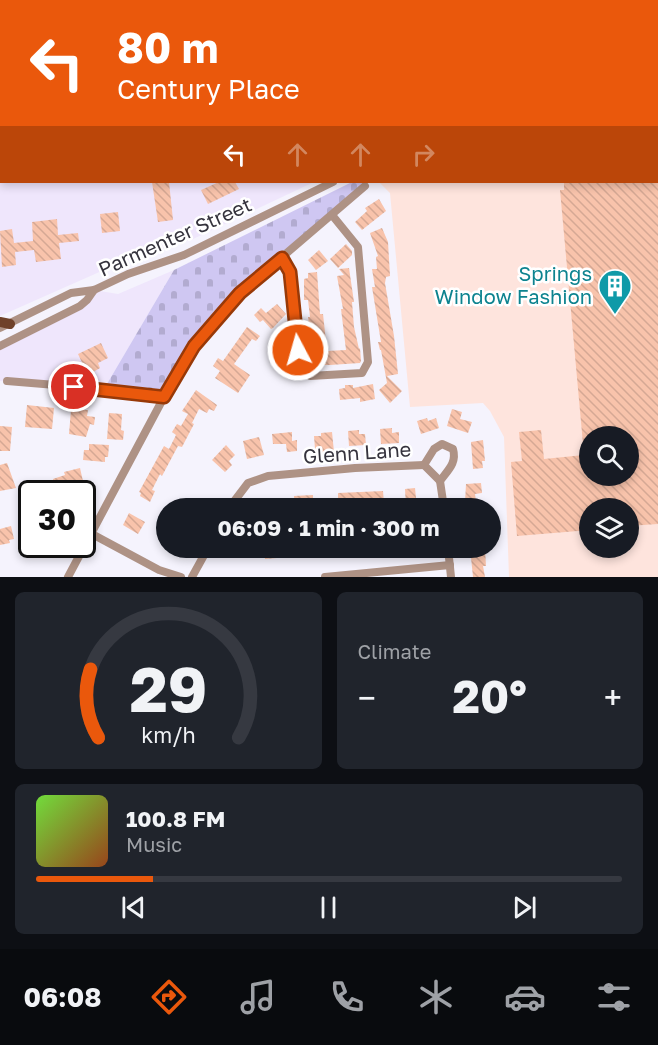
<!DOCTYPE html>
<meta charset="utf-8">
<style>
body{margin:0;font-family:"Golos Text",sans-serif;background:#20242c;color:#f1f3f6;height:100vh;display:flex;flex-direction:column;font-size:22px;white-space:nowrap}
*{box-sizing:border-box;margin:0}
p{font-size:20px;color:#9ea1a6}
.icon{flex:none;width:33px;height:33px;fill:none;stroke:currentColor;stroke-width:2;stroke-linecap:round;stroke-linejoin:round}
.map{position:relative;height:577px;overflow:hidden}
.sheet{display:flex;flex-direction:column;gap:15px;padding:15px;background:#0d0f14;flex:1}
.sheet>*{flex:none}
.hud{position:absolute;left:0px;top:0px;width:658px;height:183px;box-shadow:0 3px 9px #0003;background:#ea580c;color:#fff;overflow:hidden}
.buttons{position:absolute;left:579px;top:426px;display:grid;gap:12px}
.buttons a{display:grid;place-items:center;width:60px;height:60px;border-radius:50%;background:#171b24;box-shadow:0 3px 9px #0003;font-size:30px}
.speed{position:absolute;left:18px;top:480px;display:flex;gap:12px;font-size:30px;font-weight:700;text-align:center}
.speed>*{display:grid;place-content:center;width:78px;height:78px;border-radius:50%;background:#171b24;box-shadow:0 3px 9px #0003;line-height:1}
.speed .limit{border:3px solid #111;border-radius:9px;background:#fff;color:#111}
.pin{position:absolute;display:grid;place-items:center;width:51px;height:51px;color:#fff;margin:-26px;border:3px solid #fff;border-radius:50%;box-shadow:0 2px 6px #0007}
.me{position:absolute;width:66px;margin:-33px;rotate:354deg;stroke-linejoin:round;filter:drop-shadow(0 0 4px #0008)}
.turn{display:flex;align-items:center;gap:21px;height:126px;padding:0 18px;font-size:27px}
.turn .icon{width:78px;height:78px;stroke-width:2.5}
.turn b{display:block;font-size:42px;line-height:51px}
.lanes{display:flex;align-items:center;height:57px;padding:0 18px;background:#0003;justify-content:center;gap:30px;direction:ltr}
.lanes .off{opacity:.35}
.big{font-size:45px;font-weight:700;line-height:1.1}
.sheet .tile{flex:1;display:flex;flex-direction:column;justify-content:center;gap:9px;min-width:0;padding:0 21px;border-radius:9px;background:#20242c}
.sheet .dial{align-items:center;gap:0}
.dial svg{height:156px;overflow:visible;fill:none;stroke:#363941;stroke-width:7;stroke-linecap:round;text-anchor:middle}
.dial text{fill:#f1f3f6;stroke:none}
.song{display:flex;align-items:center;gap:18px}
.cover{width:72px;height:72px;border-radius:9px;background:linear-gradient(135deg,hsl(100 70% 55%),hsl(20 70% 35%))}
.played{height:6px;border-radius:3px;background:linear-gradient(90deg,#ea580c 20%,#363941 20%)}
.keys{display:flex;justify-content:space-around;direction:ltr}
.heat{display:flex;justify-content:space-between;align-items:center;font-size:33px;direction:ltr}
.sheet .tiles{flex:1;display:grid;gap:15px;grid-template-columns:1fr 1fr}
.tile:last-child{grid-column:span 2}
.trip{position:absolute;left:156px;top:498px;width:345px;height:60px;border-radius:30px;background:#171b24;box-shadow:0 3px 9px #0003;font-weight:700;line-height:60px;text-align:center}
.menu{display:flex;height:96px;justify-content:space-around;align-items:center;background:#090b0e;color:#9ea1a6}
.menu .icon{width:42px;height:42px}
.menu .current{color:#ea580c}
.menu b{font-size:27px;color:#f1f3f6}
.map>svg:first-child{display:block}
.commercial{fill:#efe6fc}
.industrial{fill:#fee4dd;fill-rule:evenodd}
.cemetery{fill:url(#cemetery-stones)}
.building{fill:url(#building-back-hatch);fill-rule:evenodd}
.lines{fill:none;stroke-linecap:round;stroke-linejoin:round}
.minor{stroke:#ae9285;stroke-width:8}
.major{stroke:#6f412a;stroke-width:10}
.route-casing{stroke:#983908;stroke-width:15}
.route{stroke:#ea580c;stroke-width:10}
.labels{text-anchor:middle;stroke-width:5;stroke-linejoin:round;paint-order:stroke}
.street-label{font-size:20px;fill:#35333d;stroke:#fff}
.culture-label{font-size:20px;fill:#0d838f;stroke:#fff;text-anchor:end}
</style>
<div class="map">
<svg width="658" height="577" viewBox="0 0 658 577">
<defs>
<pattern id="cemetery-stones" width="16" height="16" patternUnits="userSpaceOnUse" patternTransform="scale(1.5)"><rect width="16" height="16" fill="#cfc7f2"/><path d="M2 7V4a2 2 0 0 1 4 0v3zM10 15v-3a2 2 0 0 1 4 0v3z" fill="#b2abd0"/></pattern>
<pattern id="building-back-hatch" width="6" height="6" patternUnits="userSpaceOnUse" patternTransform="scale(1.5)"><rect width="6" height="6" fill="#f8c3ab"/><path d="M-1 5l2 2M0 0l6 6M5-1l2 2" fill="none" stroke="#d5a894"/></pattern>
</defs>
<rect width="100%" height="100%" fill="#f5f3fd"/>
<g class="commercial">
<polygon points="0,0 110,1 2,2 2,182 314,182 191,240 122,262 0,316"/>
<polygon points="174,270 104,389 0,381 0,346 80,306 94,290 118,294"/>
</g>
<path class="industrial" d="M658,30V577H509L504,437L490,411L483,403L410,407L390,193L379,182H657ZM590,436H628V476H590ZM590,508H628V548H590Z"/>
<polygon class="cemetery" points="352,182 361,182 365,186 216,319 164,397 104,389 174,270"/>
<g class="building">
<polygon points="152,182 169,182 173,220 158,222"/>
<polygon points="219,182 235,182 239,189 208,204 201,190"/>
<path d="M564,182H658V524L628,526V508H590V530L517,536L511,462L522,461L519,432L541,430L544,459L584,455L560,190H564ZM590,436H628V476H590Z"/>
<polygon points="379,199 386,211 362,230 355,222 367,211 365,208"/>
<polygon points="118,212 120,231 102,233 100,214"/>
<polygon points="57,219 58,235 78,233 79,241 59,243 61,259 36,262 34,250 15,252 16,265 2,267 0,231 12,229 14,243 33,241 32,222"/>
<polygon points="382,228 388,242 390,276 386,277 385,283 394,336 398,374 387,376 402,391 390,403 379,390 387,383 381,350 380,350 378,342 381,342 372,287 375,287 372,269 377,269 376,257 378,256 370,233"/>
<polygon points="346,244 352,251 352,255 338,268 330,259"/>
<polygon points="319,250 328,261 316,270 308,260"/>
<polygon points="349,268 354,302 352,302 354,327 359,349 360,348 361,361 360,363 330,365 318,365 318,362 311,362 310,351 312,351 308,317 310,317 308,300 304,300 304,279 308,278 308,273 317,272 320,314 323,314 327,351 346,350 341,309 343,309 337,276 344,275 339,269"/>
<polygon points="277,304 286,314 273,328 271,329 263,320 260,322 254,315 261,308 266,313"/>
<polygon points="247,327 260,336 256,341 252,339 234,364 250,375 238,393 215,378 220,371 213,366 218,358 223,361"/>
<polygon points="101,343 108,358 98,363 100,368 88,375 78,354"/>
<polygon points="373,384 375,399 360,402 360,398 340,400 339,389 345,388 345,385 353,385 353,388"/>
<polygon points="196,390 217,405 214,411 209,409 207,413 199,409 192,423 194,424 182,447 178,446 162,476 160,474 152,490 155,491 150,502 140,496 141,493 139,492 164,446 169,449 176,435 172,432 177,424 181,426 188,414 182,411"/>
<polygon points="27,405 54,408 52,429 25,427"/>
<polygon points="452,409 462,412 460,419 472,422 468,433 447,426"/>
<polygon points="71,410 88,410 87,416 95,417 94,425 90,424 86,437 69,434"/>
<polygon points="109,413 122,414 121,430 124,431 123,440 107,439"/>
<polygon points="427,418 428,421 436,418 439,428 421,434 417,421"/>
<polygon points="0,426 12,427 10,451 0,451"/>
<polygon points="392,428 392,433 399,432 399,443 381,444 380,429"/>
<polygon points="359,430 359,434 365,434 366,445 349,446 348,431"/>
<polygon points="292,432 292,441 297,440 297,451 287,452 286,444 273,444 272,434"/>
<polygon points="332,432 334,452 321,453 320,449 315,449 314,436 321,436 321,433"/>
<polygon points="259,437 264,455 247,459 243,441"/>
<polygon points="483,440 485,461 482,461 483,468 473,469 471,442"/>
<polygon points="89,444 109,445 108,457 105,457 105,462 83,460 84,450 89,450"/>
<polygon points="226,445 235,455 229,461 232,465 225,472 212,460"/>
<polygon points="7,463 16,488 0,491 0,465"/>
<polygon points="80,468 85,490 76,492 77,494 56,494 53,479 65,475 64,472"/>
<polygon points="481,483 482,493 475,494 476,501 465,502 466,484"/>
<polygon points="415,488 417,508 406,508 405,489"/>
<polygon points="383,491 384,503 380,504 381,508 371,508 370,505 367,505 348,506 348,508 326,508 326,506 295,508 294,496 313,495 313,501 338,498 338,493"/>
<polygon points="129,513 145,522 138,534 123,525"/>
<polygon points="11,526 14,539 9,540 10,543 0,545 0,529"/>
<polygon points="264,548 298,548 298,552 276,554 277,558 265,559"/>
<polygon points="470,548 485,548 486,566 483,566 485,577 473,577"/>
</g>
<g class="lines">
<g class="minor">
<polyline points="526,2 526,0"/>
<polyline points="657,21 658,21"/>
<polyline points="282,258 290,272 301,370 310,376 362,373 368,362 358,247 332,215"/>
<polyline points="0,328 71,293 94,290 128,274 184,255 333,182"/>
<polyline points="0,346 80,306 87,300 94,290"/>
<polyline points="7,381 104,389 164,397"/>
<path d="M424,465L434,449L442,444L453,449C457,463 448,470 440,481"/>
<polyline points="424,465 440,481 444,508"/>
<polyline points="229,508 248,483 268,476 355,468 424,465"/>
<polyline points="92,534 159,570 181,577"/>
<polyline points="448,548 451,577"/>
<polyline points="68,577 164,397 194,346 240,293 365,186"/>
<polyline points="192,577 208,548"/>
<polyline points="325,577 450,565"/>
</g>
<polyline class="major" points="0,322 10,324"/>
</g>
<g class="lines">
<defs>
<polyline id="route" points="74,387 164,397 194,346 240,293 282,258 290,272 298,350"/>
</defs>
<use href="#route" class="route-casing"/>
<use href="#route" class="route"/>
</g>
<defs>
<symbol id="building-pin" viewBox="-11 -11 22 30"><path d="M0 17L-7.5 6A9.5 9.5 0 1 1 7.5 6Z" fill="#0f9aa8" stroke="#fff"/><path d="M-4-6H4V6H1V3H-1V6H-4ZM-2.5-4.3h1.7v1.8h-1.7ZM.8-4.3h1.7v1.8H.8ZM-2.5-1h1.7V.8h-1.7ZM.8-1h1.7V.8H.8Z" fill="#fff"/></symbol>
</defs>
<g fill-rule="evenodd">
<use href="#building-pin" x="596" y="267" width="38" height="52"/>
</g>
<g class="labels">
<g class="street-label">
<text transform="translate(175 237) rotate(-24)" y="7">Parmenter Street</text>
<text transform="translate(357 453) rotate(-4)" y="7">Glenn Lane</text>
</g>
<g class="culture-label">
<text x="592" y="281">Springs<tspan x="592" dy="23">Window Fashion</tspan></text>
</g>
</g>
</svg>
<div class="buttons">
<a><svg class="icon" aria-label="search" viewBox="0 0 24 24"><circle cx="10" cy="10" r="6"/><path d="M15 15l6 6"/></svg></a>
<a><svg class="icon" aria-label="layers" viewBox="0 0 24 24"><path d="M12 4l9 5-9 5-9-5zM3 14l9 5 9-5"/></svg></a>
</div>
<div class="speed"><div class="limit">30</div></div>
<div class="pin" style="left:74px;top:387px;background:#d93025"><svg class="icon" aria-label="arrive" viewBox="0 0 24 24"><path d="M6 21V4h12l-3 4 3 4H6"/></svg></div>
<svg class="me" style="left:298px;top:350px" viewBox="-20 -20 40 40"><circle r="17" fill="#ea580c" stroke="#fff" stroke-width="3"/><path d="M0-11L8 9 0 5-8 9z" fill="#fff"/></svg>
<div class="trip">06:09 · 1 min · 300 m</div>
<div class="hud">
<div class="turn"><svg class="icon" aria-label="left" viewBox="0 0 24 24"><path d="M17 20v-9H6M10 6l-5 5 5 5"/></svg><div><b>80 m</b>Century Place</div></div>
<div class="lanes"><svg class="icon" aria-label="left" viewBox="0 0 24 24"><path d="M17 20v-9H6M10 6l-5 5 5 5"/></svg><svg class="icon off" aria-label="ahead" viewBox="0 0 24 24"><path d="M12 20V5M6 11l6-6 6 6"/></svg><svg class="icon off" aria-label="ahead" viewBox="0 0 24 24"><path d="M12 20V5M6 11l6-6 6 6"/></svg><svg class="icon off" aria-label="right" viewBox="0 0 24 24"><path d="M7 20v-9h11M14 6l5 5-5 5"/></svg></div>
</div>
</div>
<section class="sheet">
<div class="tiles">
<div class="tile dial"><svg viewBox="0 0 100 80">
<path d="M14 69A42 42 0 1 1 86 69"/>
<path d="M14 69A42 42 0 0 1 10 34" stroke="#ea580c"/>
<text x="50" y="56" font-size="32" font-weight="700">29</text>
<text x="50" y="72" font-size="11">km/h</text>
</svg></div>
<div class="tile"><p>Climate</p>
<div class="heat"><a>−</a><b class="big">20°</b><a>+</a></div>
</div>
<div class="tile">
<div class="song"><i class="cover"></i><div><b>100.8 FM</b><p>Music</p></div></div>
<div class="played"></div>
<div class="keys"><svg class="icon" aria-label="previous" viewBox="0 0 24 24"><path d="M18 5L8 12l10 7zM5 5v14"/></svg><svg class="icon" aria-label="pause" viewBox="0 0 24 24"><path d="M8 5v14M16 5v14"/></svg><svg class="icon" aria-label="next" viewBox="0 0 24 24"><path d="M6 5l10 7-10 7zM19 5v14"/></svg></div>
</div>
</div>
</section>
<nav class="menu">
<b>06:08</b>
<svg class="icon current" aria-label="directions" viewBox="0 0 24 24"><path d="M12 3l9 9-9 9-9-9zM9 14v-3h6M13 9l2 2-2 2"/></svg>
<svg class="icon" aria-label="music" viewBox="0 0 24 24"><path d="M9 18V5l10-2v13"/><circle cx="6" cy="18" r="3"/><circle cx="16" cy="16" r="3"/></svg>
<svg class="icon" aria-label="phone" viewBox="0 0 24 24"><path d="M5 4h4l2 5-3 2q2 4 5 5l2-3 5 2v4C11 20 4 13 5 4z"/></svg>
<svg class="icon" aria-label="climate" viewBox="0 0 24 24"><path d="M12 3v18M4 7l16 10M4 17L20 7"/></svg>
<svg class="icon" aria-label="car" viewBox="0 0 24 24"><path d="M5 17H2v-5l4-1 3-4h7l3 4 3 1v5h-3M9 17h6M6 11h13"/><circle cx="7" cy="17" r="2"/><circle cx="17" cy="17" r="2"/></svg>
<svg class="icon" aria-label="filters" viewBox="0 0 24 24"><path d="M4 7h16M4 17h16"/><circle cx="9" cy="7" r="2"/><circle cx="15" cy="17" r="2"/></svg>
</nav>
